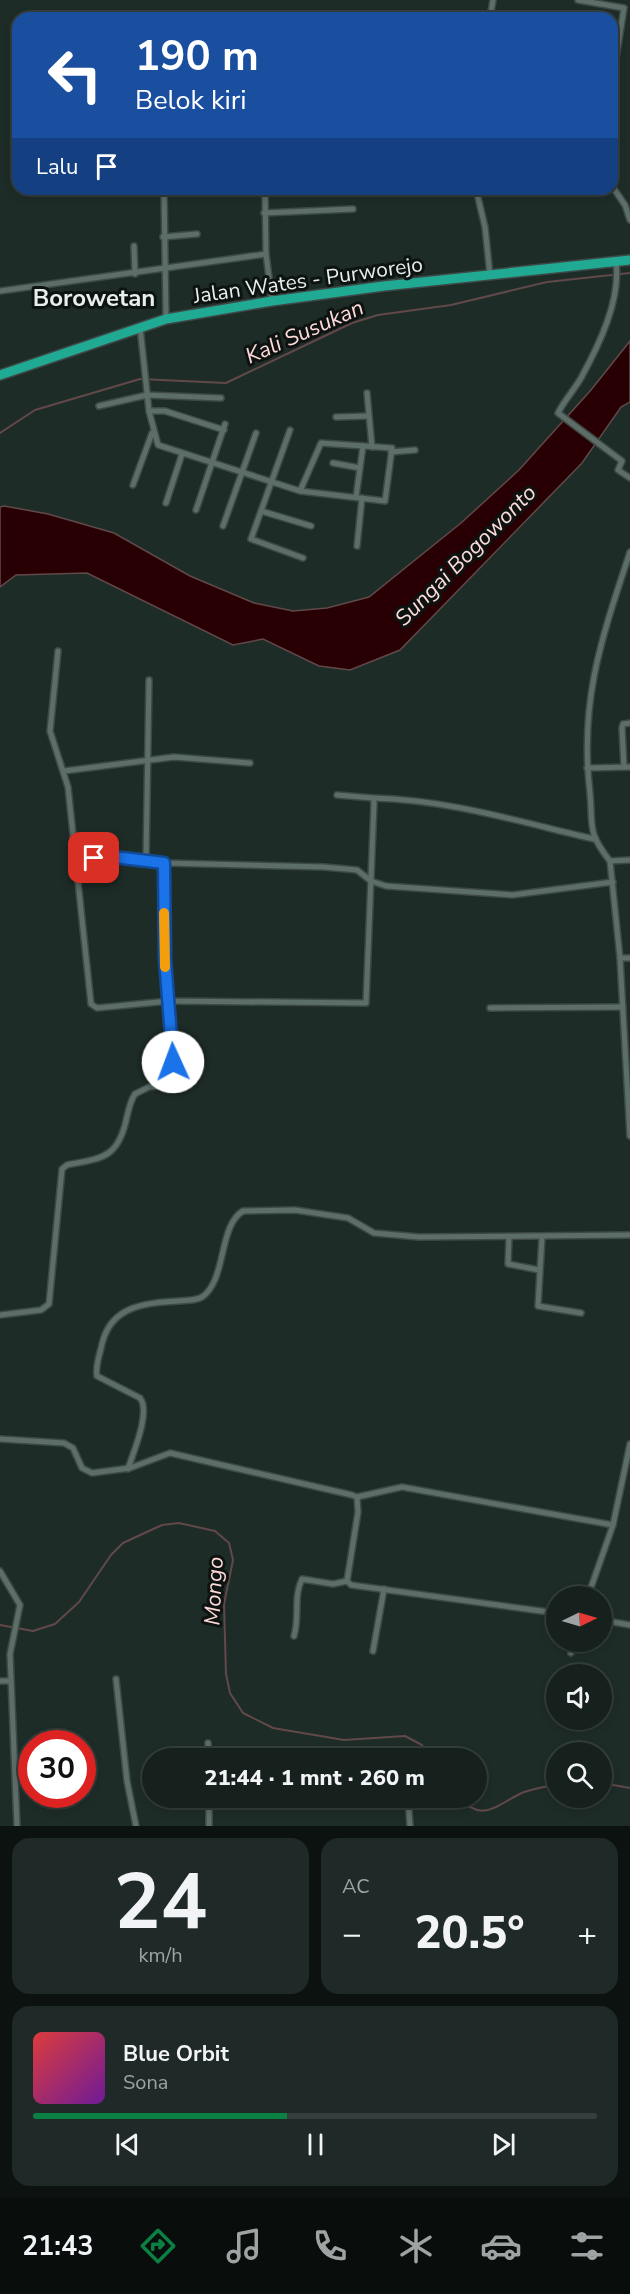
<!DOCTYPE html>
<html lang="id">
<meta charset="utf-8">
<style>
body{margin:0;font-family:"Nunito Sans",sans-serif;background:#1f2927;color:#f1f3f6;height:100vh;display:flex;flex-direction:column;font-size:22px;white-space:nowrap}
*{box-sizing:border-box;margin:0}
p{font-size:20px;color:#9ea3a4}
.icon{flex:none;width:33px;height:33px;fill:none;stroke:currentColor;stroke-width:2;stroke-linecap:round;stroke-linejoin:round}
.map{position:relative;height:1826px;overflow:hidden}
.sheet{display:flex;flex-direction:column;gap:12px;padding:12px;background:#0c1210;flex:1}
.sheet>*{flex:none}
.banner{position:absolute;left:12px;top:12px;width:606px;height:183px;border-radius:18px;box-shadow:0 3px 9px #0003,0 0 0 2px #353e3c;background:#1a4fa0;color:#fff;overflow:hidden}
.needle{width:39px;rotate:85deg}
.buttons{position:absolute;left:546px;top:1586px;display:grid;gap:12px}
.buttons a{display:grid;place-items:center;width:66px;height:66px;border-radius:50%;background:#16211e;box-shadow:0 3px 9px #0003,0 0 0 2px #353e3c;font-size:30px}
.speed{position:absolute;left:18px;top:1730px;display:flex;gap:12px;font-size:30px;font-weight:700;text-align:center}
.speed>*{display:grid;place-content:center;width:78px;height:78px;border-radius:50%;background:#16211e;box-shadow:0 3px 9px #0003,0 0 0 2px #353e3c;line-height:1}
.speed .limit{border:9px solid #d22;background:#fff;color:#111}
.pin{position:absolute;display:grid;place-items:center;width:51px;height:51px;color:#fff;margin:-26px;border-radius:12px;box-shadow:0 3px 9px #0006}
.me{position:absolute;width:66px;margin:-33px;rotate:358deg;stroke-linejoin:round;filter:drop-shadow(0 0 4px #0008)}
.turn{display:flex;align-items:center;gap:21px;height:126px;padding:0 24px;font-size:27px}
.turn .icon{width:78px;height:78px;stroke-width:2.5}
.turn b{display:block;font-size:42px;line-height:51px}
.then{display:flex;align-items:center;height:57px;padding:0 24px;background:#0003;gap:12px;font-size:22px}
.big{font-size:45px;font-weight:800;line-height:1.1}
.sheet .tile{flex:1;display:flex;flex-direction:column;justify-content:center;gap:9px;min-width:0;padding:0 21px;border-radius:18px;background:#1f2927}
.sheet .dial{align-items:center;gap:0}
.dial b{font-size:78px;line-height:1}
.song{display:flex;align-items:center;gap:18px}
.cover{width:72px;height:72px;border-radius:9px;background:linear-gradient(135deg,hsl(0 70% 55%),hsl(280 70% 35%))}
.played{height:6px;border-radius:3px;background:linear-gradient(90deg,#0b8043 45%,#353e3c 45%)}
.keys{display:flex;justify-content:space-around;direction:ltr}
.heat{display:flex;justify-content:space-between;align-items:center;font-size:33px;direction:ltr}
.sheet .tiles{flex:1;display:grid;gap:12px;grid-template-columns:1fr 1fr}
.tile:last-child{grid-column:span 2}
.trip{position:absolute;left:142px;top:1748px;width:345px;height:60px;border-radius:30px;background:#16211e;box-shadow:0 3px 9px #0003,0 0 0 2px #353e3c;font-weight:800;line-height:60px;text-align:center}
.tabs{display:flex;height:96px;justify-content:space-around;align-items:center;background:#090d0c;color:#9ea3a4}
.tabs .icon{width:42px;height:42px}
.tabs .current{color:#0b8043}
.tabs b{font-size:27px;color:#f1f3f6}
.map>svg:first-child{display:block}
.water{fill:#280003;stroke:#614849;stroke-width:1.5}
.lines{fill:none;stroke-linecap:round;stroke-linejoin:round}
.stream{stroke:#614849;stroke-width:2}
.minor-casing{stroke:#3d4946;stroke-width:8}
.trunk-casing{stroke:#3d4946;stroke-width:12}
.minor{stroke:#5d6d68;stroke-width:5}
.trunk{stroke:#20aa93;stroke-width:9}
.route-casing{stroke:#114b97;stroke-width:15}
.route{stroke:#1a73e8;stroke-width:10}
.slow{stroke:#f59e0b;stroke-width:10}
.labels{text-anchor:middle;stroke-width:6;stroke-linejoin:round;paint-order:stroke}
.street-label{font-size:21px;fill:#e6efed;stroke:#0d1311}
.water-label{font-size:22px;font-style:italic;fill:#fedad8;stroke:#0d1311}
.quarter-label{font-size:24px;font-weight:bold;fill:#e6efed;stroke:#0d1311}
</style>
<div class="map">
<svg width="630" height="1826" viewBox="0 0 630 1826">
<rect width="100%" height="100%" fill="#1e2c28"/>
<polygon class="water" points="630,341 630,402 621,407 582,463 400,650 350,670 319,666 263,639 233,645 87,573 16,575 0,587 0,507 4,506 48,514 114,533 190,576 254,603 293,611 327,608 369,597 461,523 519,470 591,390"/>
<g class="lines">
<g class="stream">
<polyline points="0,433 35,410 140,379 226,383 352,323 378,315 451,305 547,282 630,273"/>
<polyline points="0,1625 33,1631 55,1624 79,1602 111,1555 123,1543 162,1525 179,1523 215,1531 229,1543 233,1560 224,1604 226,1674 230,1693 243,1713 273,1728 344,1740 405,1736 422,1745 432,1758"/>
<polyline points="602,1783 630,1788"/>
<path d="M458,1797C484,1825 498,1803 524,1792C534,1789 546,1786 556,1785"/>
</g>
<defs>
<g id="minor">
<polyline points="578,0 624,8 612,84"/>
<polyline points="304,18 304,15"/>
<polyline points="490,18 493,0"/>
<polyline points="612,186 625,205 630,220"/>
<polyline points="164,189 166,319"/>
<polyline points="265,189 266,254 272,301"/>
<polyline points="476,189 485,227 490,275"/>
<polyline points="264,213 353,209"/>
<polyline points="163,237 197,234"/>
<polyline points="134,246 135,274"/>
<path d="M616,262C621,300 599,345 581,378C574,390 564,401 558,413L622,461L618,470L630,478"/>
<polyline points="0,291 266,254"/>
<polyline points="140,327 149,411 158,445 300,491 385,501 392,448 321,443 300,491"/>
<polyline points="367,393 372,447"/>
<polyline points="99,406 147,395 221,398"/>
<polyline points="149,411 165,411 224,430"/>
<polyline points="336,417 369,416"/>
<polyline points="290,430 251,539 303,558"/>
<polyline points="391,452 415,450"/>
<polyline points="333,463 360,468"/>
<polyline points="133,485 152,433"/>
<polyline points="356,497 363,446"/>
<polyline points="166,503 182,454"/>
<polyline points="196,510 225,424"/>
<polyline points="261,511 311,526"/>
<polyline points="223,526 256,433"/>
<polyline points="357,546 362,498"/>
<polyline points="624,767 622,728 623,724 630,723"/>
<polyline points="587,768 630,767"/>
<polyline points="64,771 174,757 250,763"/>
<path d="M373,798C450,800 520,822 594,839"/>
<polyline points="75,858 114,857 164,863 324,867 357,870 371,881 386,886 512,895 613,882"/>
<polyline points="146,860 149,680"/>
<path d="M610,861C587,832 593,827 590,793C579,701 602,637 630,552"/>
<polyline points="164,863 165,959 169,1001 366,1003 374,803 373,798 337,795"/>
<polyline points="620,958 610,861 630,860"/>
<polyline points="630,958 620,958 630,1136"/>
<polyline points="490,1008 623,1007"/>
<polyline points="509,1237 508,1264 539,1270"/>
<polyline points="542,1237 538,1306 581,1313"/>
<path d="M0,1315L41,1310L49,1304L62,1169L67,1165C101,1158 117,1159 126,1121C128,1112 130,1101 135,1094L149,1087L168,1085L173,1079L169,1001L97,1008L91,1004L68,787L50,731L58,651"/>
<polyline points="0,1439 64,1443 73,1448 82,1468 92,1473 130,1468 170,1453 352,1495 357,1497 358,1512 347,1581"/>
<path d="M128,1469C133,1453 151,1412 140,1398L97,1376C95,1366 100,1354 102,1344C111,1305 146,1303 179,1301C187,1300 195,1301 202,1297C227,1280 218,1226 243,1211L295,1210L348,1218L374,1233L419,1237L630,1235"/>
<polyline points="357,1497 402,1487 613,1525"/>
<polyline points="0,1571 20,1605 10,1654 17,1826"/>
<polyline points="588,1596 613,1525 630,1444"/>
<polyline points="602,1620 630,1625"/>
<path d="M294,1636C300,1616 293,1597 302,1579L333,1584L347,1581L351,1585L556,1613"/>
<polyline points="373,1651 384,1589"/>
<polyline points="571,1653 575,1641"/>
<polyline points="116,1679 127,1781 136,1826"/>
<polyline points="0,1681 11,1681"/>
<polyline points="208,1743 209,1758"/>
<polyline points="405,1752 405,1758"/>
<polyline points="209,1797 209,1826"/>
<polyline points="408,1797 410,1826"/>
</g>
<polyline id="trunk" points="0,375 166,319 272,301 384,286 630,260"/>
</defs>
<use href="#minor" class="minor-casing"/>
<use href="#trunk" class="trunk-casing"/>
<use href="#minor" class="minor"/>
<use href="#trunk" class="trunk"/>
</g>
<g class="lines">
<defs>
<polyline id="route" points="94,858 114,857 164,863 165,959 173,1062"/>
</defs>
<use href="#route" class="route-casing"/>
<use href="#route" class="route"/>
<polyline class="slow" points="164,913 165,967"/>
</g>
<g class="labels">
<g class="street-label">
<text transform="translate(308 280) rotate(-8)" y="7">Jalan Wates - Purworejo</text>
</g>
<g class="water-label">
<text transform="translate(304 331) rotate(-24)" y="8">Kali Susukan</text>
<text transform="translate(465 555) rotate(-45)" y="8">Sungai Bogowonto</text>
<text transform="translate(213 1591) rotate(-87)" y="8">Mongo</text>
</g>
<g class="quarter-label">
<text x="94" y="306">Borowetan</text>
</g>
</g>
</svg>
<div class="buttons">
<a><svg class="needle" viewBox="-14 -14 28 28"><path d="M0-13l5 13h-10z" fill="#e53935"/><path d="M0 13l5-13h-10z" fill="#9ea3a4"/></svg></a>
<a><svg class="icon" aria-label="sound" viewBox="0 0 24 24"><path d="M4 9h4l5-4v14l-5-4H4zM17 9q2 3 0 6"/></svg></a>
<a><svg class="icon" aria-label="search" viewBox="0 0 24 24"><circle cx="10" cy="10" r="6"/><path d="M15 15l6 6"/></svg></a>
</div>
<div class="speed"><div class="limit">30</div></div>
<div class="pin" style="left:94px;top:858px;background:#d93025"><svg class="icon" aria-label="arrive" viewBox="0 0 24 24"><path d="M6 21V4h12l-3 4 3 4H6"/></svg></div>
<svg class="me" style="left:173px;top:1062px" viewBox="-20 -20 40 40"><circle r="19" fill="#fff"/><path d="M0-13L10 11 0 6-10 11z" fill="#1a73e8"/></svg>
<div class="trip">21:44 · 1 mnt · 260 m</div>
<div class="banner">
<div class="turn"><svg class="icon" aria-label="left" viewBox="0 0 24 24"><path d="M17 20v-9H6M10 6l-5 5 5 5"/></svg><div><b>190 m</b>Belok kiri</div></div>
<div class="then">Lalu<svg class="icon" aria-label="arrive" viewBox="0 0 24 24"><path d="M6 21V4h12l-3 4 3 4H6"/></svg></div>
</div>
</div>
<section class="sheet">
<div class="tiles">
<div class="tile dial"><b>24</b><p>km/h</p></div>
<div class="tile"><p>AC</p>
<div class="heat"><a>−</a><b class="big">20.5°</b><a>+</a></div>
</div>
<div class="tile">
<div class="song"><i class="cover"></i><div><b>Blue Orbit</b><p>Sona</p></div></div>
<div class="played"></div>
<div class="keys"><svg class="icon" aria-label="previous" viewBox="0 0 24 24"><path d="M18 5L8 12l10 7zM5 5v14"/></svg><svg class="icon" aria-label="pause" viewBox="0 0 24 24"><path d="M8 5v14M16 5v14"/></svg><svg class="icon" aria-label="next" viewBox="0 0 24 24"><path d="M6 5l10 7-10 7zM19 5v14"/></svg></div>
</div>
</div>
</section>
<nav class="tabs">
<b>21:43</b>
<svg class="icon current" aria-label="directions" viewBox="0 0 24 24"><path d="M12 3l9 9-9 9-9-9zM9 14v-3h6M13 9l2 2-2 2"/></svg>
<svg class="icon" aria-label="music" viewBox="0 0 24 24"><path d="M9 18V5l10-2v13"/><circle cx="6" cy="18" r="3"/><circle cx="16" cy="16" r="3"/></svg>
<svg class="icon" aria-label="phone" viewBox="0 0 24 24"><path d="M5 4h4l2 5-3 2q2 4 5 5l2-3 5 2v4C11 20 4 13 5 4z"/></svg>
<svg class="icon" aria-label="climate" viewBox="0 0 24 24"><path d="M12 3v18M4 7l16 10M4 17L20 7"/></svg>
<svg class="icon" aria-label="car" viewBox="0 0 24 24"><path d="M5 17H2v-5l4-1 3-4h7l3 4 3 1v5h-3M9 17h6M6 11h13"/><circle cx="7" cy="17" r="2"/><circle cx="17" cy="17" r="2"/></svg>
<svg class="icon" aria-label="filters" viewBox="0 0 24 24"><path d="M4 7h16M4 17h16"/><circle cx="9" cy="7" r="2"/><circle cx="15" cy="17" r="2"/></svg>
</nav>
